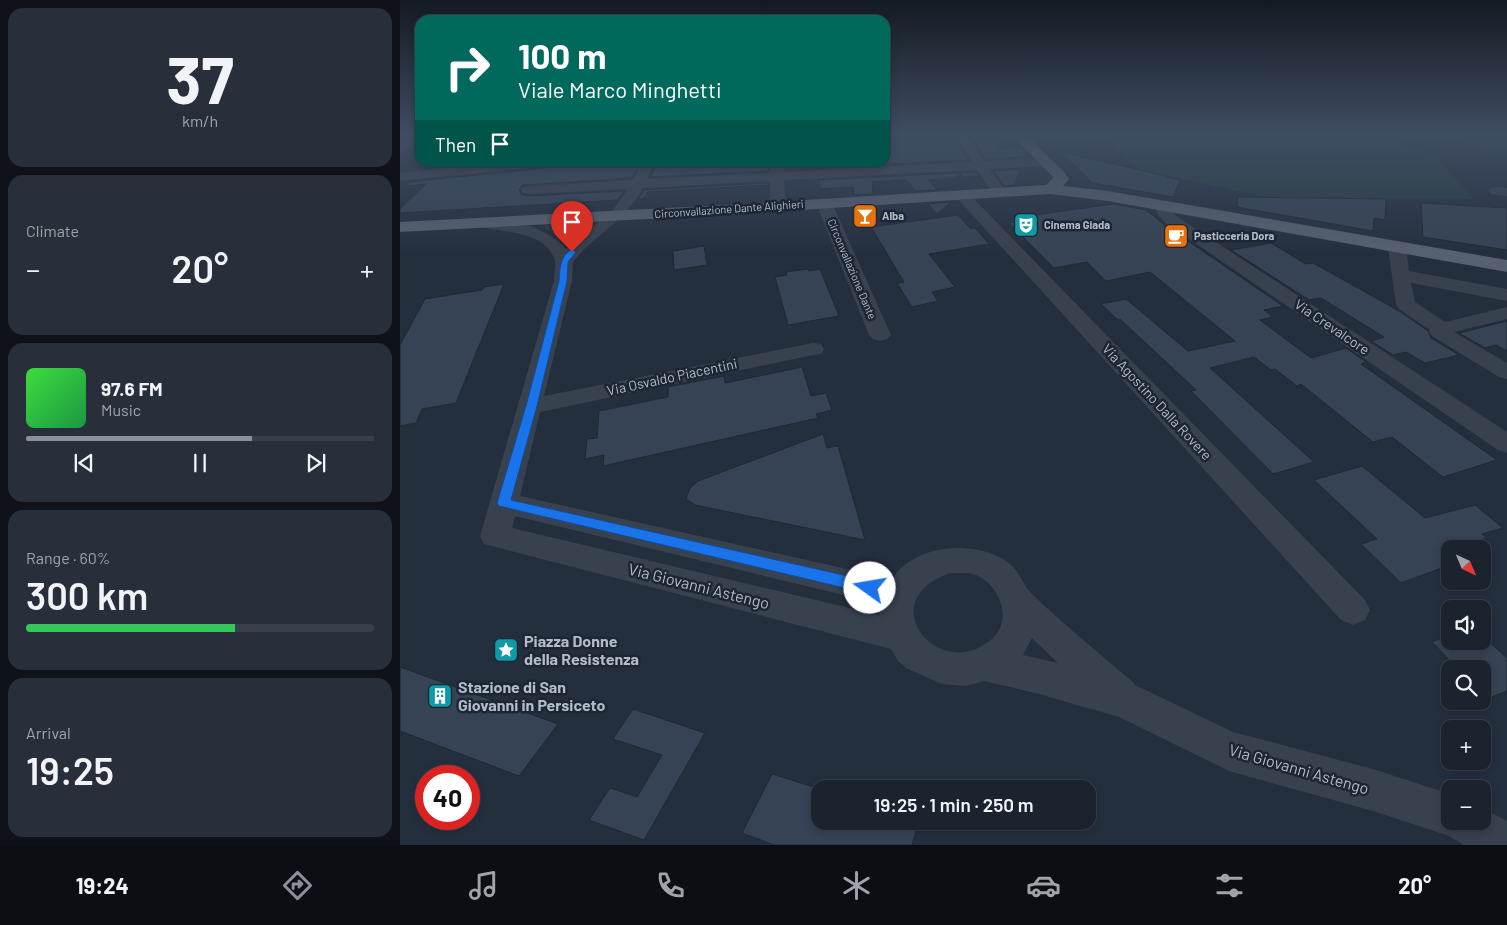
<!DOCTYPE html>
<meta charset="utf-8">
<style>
body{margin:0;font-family:Barlow,sans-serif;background:#282f3a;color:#f1f3f6;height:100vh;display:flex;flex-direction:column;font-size:19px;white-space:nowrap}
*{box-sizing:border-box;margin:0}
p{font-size:16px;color:#a0a4aa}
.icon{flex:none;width:28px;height:28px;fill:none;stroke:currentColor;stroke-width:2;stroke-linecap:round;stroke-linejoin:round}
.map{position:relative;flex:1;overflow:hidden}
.side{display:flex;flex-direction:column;gap:8px;padding:8px;background:#0f1319;width:400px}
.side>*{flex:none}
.top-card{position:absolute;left:15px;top:15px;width:475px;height:152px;border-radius:15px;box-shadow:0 2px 8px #0003,0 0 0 1px #39404a;background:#00695c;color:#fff;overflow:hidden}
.needle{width:32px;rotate:136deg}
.buttons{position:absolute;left:1041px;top:540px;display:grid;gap:10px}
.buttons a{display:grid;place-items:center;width:50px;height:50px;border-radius:10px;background:#1b232e;box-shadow:0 2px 8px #0003,0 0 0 1px #39404a;font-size:25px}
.speed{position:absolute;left:15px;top:765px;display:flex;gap:10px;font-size:25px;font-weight:700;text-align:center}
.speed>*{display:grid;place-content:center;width:65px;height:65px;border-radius:50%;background:#1b232e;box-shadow:0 2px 8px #0003,0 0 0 1px #39404a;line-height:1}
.speed .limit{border:8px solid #d22;background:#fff;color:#111}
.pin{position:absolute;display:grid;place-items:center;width:42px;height:42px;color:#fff;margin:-51px -21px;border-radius:50% 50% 50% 0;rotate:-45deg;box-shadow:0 0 5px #0007}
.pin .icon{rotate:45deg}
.me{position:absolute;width:55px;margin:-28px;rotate:283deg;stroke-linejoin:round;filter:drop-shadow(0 0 4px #0008)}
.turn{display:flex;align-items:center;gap:18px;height:105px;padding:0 20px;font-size:22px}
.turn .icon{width:65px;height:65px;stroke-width:2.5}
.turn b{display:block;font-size:35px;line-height:42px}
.then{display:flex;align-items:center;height:48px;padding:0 20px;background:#0003;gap:10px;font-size:19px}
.big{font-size:38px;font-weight:600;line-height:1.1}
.side .card{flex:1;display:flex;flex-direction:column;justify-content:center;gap:8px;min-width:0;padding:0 18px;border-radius:15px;background:#282f3a}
.side .dial{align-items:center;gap:0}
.dial b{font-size:65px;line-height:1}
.song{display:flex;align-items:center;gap:15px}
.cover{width:60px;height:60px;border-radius:8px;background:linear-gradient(135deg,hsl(120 70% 55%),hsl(140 70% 35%))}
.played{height:5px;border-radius:2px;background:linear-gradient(90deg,#8c9099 65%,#39404a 65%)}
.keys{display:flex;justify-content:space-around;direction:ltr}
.heat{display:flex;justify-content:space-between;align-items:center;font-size:28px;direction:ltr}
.charge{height:8px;border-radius:4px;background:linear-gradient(90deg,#34c759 60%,#39404a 0)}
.trip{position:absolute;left:411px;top:780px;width:285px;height:50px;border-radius:15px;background:#1b232e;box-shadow:0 2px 8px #0003,0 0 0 1px #39404a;font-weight:600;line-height:50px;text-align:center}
.tabs{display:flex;height:80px;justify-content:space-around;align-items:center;background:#0b0e12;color:#a0a4aa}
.tabs .icon{width:35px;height:35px}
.tabs .active{color:#8c9099}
.tabs b{font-size:22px;color:#f1f3f6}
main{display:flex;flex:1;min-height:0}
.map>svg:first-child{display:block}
.green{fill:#263c3f}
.building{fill:#364354;stroke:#1f2835}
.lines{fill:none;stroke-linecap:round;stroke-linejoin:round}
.minor{fill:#38414e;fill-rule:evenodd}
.major{fill:#56606e;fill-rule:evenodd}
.route{fill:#1a73e8;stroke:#114b97}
.labels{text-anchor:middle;stroke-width:5;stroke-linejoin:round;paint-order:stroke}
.far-street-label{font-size:11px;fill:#b4bcc9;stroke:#1d2633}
.far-poi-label{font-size:11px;font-weight:bold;fill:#b4bcc9;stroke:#1d2633;text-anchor:start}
.street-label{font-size:14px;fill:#b4bcc9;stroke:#1d2633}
.near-street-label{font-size:16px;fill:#b4bcc9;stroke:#1d2633}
.near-poi-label{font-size:16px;font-weight:bold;fill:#b4bcc9;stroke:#1d2633;text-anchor:start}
</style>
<main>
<section class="side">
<div class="card dial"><b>37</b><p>km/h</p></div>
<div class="card"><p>Climate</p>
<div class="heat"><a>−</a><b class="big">20°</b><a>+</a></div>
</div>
<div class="card">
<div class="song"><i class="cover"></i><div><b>97.6 FM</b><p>Music</p></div></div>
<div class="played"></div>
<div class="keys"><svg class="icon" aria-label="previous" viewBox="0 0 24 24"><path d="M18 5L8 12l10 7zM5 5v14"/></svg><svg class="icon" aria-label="pause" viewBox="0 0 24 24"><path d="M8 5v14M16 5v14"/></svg><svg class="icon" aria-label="next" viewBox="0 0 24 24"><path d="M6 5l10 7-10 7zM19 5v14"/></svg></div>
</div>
<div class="card"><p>Range · 60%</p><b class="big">300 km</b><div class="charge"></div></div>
<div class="card"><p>Arrival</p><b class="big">19:25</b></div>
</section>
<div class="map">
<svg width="1107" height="845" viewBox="0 0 1107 845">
<rect width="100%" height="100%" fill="#242f3e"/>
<g class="green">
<polygon points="697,134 982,134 1039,160 1074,199 871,198 741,170"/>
<polygon points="1036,134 1107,134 1107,158"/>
<polygon points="195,221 172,237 170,244 166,244 158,235 143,227 151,223"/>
</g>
<g class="building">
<polygon points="520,134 552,134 569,160 415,168 432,166 431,162 485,162 485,137"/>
<polygon points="569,134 588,134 601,149 621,147 626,152 624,157 586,159"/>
<polygon points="660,152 767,176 765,177 780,180 773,197 693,183"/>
<polygon points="33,162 80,162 26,168"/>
<polygon points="154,162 240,162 232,178 123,185 119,189 121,194 128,196 224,191 218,200 0,213 0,209 26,184 5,186 9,182 146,168"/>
<polygon points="257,162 368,162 368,171 250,177"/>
<polygon points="620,169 615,185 605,186 593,171"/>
<polygon points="576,172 579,176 563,177 559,173 554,178 529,180 537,190 516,191 506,180 472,182 473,194 454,195 453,187 421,189 418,180"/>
<polygon points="368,183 368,185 248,192 244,199 238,199 244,190"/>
<polygon points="838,197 986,199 985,220 974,218 973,231 837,207"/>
<polygon points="548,202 549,204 537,214 528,204"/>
<polygon points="1021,203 1107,208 1107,250 1023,237"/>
<polygon points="713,204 746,210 766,226 883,306 864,310 873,317 860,320 911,358 946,348 966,362 961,364 1097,460 1043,477 992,437 973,442 901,384 897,386 875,369 871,370 854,357 810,368 914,462 873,474 791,391 796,390 720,319 718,320 701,304 726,299 788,351 835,341 750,272 706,281 687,262 654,268 609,223 638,218 635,215"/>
<polygon points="475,207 477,220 458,222 456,208"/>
<polygon points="558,215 570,228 575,228 589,244 529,254 555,287 532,292 538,301 512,307 497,283 504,282 471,227"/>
<polygon points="871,243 906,264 913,263 1001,312 1028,331 1031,338 1059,355 1025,363 1006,352 993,355 971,341 984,337 921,298 909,300 831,250"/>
<polygon points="304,246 307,265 274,270 273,251"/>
<polygon points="408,269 409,271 420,269 439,316 388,325 375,277 387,275 386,272"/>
<polygon points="104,284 56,403 22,409 16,423 0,426 0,345 25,299 82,290 84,287"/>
<polygon points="1107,321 1107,351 1096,345 1085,348 1059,333"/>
<polygon points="402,367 411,396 426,393 432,410 416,414 418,418 203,466 204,455 185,459 187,439 197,438 199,411 268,397 268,387 324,376 325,383"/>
<polygon points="423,434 427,448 438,446 465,540 295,505 286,499 290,488 298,481"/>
<polygon points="962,466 1025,518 1075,505 1103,528 1082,534 1087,538 1050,549 1050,565 1001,583 961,544 977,539 914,480"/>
<polygon points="1050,635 1050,641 1082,641 1082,635 1107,658 1107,691 1082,701 1082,669 1058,669 1032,642"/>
<polygon points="0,667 158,724 119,776 0,731"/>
<polygon points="233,709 305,733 244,840 189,820 210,788 237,797 262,755 213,739"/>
<polygon points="372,774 420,789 420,821 519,821 512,845 374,845 342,833"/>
</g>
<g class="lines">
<g class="minor">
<polygon points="14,134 20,134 20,142 0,154 0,144"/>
<path d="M554,134H566L585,161L646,158L653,162L646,166L590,169L606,192L604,195H594L577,170L384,180L386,206L383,209H373L370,206V181L243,188C224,223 196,233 173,262L172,281L144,396L413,343L421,344L424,349L421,354L413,355L140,412L120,496L492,579C514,545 570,540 603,559C621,570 621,583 632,594C664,625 699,653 733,682L735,685L833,732L973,769L1050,794V821H1082V808L1107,821V845H1064L1049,836L973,811L829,771L719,717L639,694L584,681L566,686L542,684L506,668L498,661L491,649L84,544L80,536L154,281C154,275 156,267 155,261C146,231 106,233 82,227L80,224L82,221C107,214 150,230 166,249L213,210L228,189L128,194L123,193L121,190L123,187L233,180L242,162H255L247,179L370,173V162H384V172L572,162ZM115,516L481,604L479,615L112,528ZM550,573C557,574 566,572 573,574C598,581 614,619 593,638C541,686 469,601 550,573ZM632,638L658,663L623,655Z"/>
<polygon points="102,162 152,162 146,166 0,181 0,173"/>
<polygon points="1096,187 1107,188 1107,196 1091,194 1089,191 1091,188"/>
<polygon points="562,191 567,192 965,600 970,610 965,620 953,625 941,620 557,198 555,195 557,192"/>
<polygon points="424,198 429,200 432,203 491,335 487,339 480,341 473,339 469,335 416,203 419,200"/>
<polygon points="763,201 768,203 773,213 779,218 1107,432 1107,453 1098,450 767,224 758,215 755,206 758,203"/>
<polygon points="997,242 1003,243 1006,247 1009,271 1107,289 1107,301 1011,283 1015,302 1045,322 1107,307 1107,319 1054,332 1107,363 1107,379 1099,377 1032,336 1029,332 1030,330 999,309 996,305 988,247 991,243"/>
</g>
<polygon class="major" points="611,134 625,134 663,171 669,179 663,186 708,191 1107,260 1107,272 708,201 650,194 325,215 0,232 0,222 325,205 646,185 653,178 652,176"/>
</g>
<linearGradient id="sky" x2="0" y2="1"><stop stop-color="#141a22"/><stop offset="0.53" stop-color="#3f4d63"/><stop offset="1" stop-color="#3f4d63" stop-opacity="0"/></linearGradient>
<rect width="1107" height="253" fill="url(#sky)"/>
<path class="route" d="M172,249L176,252L168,262L167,281L137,406L111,500L470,581L476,583L478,588L476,592L470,594L99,506L97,503L126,406L159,281C160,268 160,256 172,249Z"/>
<defs>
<symbol id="bar-square" viewBox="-11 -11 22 22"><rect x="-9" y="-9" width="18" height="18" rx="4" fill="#e8710a" stroke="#1d2633"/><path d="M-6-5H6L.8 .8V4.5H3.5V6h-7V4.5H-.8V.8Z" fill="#fff"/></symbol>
<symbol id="theatre-square" viewBox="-11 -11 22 22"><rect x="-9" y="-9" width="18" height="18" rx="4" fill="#0f9aa8" stroke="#1d2633"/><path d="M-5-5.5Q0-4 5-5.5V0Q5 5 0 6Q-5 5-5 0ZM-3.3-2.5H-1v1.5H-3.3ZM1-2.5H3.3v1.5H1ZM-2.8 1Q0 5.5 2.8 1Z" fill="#fff"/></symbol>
<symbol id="cafe-square" viewBox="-11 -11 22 22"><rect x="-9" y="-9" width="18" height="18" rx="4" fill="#e8710a" stroke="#1d2633"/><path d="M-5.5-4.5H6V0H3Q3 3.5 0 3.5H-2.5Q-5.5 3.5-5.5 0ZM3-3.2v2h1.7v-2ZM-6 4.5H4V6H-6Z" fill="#fff"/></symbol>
<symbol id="sight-square" viewBox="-11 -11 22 22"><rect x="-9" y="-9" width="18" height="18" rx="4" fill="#0f9aa8" stroke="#1d2633"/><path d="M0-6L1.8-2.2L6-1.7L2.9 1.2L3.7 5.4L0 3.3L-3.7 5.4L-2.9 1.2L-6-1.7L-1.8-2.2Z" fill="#fff"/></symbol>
<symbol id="building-square" viewBox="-11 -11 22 22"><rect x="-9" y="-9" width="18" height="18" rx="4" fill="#0f9aa8" stroke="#1d2633"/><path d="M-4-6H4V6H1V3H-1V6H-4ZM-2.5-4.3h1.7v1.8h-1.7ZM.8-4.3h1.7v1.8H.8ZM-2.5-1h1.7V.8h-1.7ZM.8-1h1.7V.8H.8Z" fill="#fff"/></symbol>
</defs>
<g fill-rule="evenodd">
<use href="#bar-square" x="451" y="202" width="28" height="28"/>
<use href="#theatre-square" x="612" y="211" width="28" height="28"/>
<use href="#cafe-square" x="762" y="222" width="28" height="28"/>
<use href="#sight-square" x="92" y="636" width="28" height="28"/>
<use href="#building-square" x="26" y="682" width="28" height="28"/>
</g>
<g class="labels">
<g class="far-street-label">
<text transform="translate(329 209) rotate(-4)" y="4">Circonvallazione Dante Alighieri</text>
<text transform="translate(452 269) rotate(67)" y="4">Circonvallazione Dante</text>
</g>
<g class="far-poi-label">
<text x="482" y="220">Alba</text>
<text x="644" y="229">Cinema Giada</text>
<text x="794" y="240">Pasticceria Dora</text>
</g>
<g class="street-label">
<text transform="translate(932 327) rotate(34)" y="5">Via Crevalcore</text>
<text transform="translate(272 377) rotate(-12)" y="5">Via Osvaldo Piacentini</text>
<text transform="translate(757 402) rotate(47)" y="5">Via Agostino Dalla Rovere</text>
</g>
<g class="near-street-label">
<text transform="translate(299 586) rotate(14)" y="6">Via Giovanni Astengo</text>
<text transform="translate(899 769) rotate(16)" y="6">Via Giovanni Astengo</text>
</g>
<g class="near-poi-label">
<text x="124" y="647">Piazza Donne<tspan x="124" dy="18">della Resistenza</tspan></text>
<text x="58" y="693">Stazione di San<tspan x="58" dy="18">Giovanni in Persiceto</tspan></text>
</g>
</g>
</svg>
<div class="buttons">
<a><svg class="needle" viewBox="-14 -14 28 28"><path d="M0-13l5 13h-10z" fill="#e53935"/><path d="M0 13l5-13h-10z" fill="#a0a4aa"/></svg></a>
<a><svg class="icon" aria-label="sound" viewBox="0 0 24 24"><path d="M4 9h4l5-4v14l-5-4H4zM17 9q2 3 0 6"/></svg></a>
<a><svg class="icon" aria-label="search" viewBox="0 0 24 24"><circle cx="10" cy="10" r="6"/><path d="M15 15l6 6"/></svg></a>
<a>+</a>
<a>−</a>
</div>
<div class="speed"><div class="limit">40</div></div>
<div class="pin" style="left:172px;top:252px;background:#d93025"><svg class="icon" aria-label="arrive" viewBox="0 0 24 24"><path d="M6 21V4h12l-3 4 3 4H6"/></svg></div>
<svg class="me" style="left:470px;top:588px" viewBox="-20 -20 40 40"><circle r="19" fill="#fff"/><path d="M0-13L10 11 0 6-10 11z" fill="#1a73e8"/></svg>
<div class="trip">19:25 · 1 min · 250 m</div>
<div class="top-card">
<div class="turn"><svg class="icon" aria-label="right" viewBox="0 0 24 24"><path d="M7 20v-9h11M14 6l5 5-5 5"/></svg><div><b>100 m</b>Viale Marco Minghetti</div></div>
<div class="then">Then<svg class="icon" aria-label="arrive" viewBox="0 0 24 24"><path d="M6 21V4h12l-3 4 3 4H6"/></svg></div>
</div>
</div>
</main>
<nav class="tabs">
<b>19:24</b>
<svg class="icon active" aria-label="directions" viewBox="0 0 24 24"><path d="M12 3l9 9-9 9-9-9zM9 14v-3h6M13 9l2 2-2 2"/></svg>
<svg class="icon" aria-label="music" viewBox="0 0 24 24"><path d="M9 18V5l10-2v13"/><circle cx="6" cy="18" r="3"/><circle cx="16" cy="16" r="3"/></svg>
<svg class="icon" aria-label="phone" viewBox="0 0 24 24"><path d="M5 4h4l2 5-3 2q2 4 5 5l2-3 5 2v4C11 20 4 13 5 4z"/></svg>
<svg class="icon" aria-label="climate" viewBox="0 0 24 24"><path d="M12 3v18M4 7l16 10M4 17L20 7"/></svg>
<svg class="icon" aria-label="car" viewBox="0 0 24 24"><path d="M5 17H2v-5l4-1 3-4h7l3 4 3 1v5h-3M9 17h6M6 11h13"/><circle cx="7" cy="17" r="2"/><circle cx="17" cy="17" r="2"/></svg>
<svg class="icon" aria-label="filters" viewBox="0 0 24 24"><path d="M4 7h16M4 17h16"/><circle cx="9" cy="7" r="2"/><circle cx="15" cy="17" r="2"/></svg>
<b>20°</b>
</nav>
